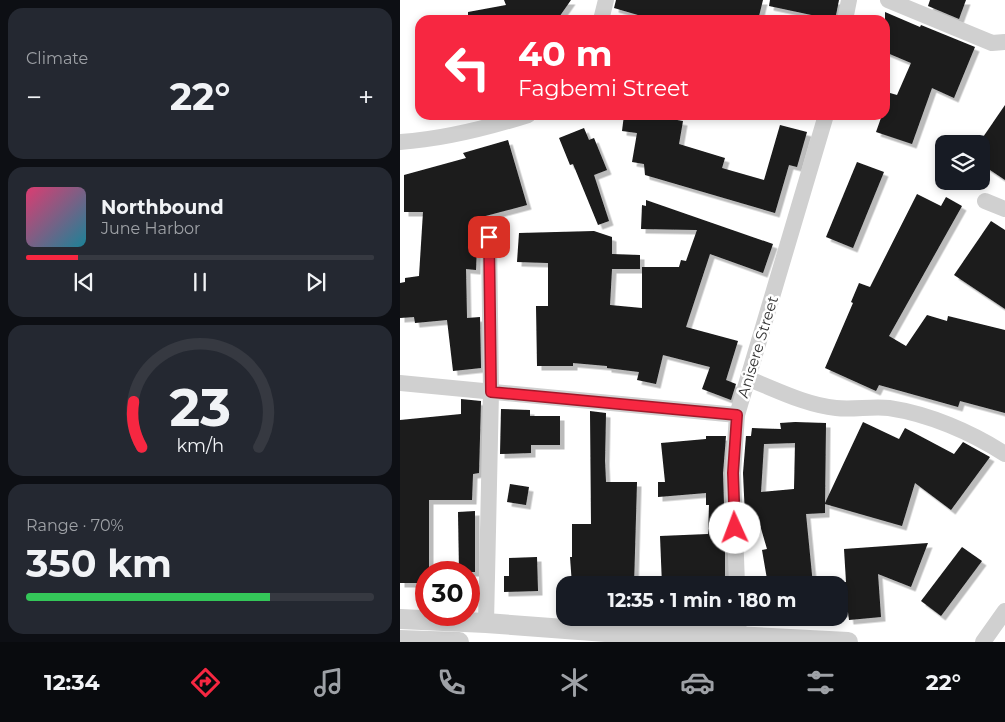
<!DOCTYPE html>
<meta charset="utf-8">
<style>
body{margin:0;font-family:Montserrat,sans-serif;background:#242831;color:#f1f3f6;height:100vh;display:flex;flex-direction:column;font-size:19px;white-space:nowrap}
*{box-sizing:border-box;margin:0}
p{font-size:16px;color:#9ea1a6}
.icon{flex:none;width:28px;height:28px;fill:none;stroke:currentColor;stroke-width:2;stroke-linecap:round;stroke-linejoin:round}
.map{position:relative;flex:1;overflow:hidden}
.panel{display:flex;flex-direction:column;gap:8px;padding:8px;background:#0d0f14;width:400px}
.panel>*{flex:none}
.hud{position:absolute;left:15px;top:15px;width:475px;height:105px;border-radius:15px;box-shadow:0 2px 8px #0003;background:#f72741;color:#fff;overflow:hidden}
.fabs{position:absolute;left:535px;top:135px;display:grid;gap:10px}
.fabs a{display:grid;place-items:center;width:55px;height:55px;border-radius:10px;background:#171b24;box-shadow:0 2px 8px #0003;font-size:25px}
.speed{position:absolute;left:15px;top:561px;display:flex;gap:10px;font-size:25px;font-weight:700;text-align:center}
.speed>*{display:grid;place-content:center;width:65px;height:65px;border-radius:50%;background:#171b24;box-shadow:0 2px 8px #0003;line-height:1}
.speed .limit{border:8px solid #d22;background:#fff;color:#111}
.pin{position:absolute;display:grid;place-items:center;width:42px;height:42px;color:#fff;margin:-21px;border-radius:10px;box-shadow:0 2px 8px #0006}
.me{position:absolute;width:55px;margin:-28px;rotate:358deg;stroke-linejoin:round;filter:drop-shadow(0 0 4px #0008)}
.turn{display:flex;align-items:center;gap:18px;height:105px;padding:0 20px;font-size:22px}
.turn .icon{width:65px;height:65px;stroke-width:2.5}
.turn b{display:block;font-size:35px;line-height:42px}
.big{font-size:38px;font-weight:700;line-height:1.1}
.panel .tile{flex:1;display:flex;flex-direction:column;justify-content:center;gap:8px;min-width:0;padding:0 18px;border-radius:15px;background:#242831}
.panel .dial{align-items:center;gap:0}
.dial svg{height:130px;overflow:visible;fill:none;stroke:#363941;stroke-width:7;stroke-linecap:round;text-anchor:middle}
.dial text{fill:#f1f3f6;stroke:none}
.song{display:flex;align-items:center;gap:15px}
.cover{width:60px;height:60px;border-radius:8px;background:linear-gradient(135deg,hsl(340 70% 55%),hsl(190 70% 35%))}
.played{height:5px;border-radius:2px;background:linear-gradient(90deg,#f72741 15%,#363941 15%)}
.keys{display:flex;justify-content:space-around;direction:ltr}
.heat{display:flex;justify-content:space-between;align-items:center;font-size:28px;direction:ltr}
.charge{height:8px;border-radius:4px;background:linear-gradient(90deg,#34c759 70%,#363941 0)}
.trip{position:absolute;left:156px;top:576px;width:292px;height:50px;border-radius:15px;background:#171b24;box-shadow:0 2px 8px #0003;font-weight:700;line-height:50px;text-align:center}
.tab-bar{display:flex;height:80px;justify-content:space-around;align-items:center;background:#090b0e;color:#9ea1a6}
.tab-bar .icon{width:35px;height:35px}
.tab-bar .current{color:#f72741}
.tab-bar b{font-size:22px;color:#f1f3f6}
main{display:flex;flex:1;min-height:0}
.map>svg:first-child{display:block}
.building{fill:#1a1a1a;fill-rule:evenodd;filter:url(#shadow)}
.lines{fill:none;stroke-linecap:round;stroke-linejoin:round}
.minor{stroke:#d0d0d0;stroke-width:16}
.tertiary{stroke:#d0d0d0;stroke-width:20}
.route-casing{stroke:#a1192a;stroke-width:12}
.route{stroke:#f72741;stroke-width:9}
.labels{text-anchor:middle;stroke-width:5;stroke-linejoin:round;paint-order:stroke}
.street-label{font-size:15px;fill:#333;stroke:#fff}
</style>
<main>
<section class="panel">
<div class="tile"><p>Climate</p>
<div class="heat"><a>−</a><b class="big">22°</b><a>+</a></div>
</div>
<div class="tile">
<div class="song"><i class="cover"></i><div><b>Northbound</b><p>June Harbor</p></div></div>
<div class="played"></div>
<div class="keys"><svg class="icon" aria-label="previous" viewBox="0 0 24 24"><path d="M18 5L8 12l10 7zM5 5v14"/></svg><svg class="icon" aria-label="pause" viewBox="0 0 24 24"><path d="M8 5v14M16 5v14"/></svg><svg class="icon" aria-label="next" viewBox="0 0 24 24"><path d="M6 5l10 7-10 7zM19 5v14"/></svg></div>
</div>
<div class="tile dial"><svg viewBox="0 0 100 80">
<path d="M14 69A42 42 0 1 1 86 69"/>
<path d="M14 69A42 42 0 0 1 9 41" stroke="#f72741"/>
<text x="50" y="56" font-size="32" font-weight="700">23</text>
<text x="50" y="72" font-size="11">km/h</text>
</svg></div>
<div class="tile"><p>Range · 70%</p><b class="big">350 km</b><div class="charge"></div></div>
</section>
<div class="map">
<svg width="605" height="642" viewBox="0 0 605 642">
<defs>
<filter id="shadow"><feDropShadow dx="4.5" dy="4.5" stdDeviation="0" flood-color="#0004"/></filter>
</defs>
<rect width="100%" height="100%" fill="#fff"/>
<g class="building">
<polygon points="104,0 171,0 157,20 68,20 68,12 106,5"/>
<polygon points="216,0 363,0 358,20 255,20 214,8"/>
<polygon points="370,0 439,0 435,20 369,6"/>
<polygon points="530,0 566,0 559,19 528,6"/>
<polygon points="485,12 520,27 521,25 575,47 554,98 532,88 512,144 476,132 482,115 485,115 485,106 490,93 497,95 511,63 485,52"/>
<polygon points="605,105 605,180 581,164 581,140"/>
<polygon points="224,115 248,115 283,121 279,144 325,158 322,168 364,180 380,125 407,132 397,167 389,165 375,213 245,175 244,164 232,162 237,133 222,131"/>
<polygon points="184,128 189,140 194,138 207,170 194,175 209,221 198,225 173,164 170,165 159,138"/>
<polygon points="108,140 127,205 78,218 76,270 66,269 67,318 80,317 81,368 53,371 47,320 15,323 14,317 0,318 0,283 5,282 5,278 19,276 23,212 4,212 4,175 66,158 63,153"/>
<polygon points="457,162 484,172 453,248 426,237"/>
<polygon points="517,194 541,206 546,197 562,206 489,336 506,346 527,315 547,321 548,316 605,330 605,413 560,401 558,407 479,385 476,391 425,368 453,303 451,302 459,283 470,287"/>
<polygon points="246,200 373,244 363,273 310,254 286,327 338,341 326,380 336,384 331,400 302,389 310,367 263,355 256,384 237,380 239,372 207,368 207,366 173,363 173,366 137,366 136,306 148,306 148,263 117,262 119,233 194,231 212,237 212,254 240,255 240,269 212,269 210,305 242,308 242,267 279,267 281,260 286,261 297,230 241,229 242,205 246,206"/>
<polygon points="591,221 605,230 605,309 554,275"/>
<polygon points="61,399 81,401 79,473 73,474 72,500 29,500 29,572 26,572 26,583 0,583 0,420 61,414"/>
<polygon points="101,409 130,410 130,416 160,416 160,445 131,445 131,453 100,454"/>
<polygon points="190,411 206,413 205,461 206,482 237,482 234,585 172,585 170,557 172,557 172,524 191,524"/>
<path d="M395,422L426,423L425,503L463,422L499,439L505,428L554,454L563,442L590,457L551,510L515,483L502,526L425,504V513L406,514L413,585H368L362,550L367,549L357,515L345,516L343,473L346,436H351L352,428L381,429L380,423ZM395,443L394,489L361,492L364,444Z"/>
<polygon points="306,436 326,436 323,473 325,537 325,585 262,585 260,536 308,534 309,505 306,505 306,493 258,497 258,482 265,482 261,443 306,439"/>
<polygon points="110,484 129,487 126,505 107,502"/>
<polygon points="75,511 75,572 59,572 58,512"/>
<polygon points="528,543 511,587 478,574 481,617 449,620 448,612 440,613 440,583 446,582 444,549"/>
<polygon points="562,547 582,561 541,616 521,601"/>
<polygon points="137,557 138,591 104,592 104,576 109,576 109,558"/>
</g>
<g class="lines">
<g class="minor">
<polyline points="488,0 592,43 605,42"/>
<polyline points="201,20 206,0"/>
<polyline points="445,20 449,0"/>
<path d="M0,142C43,139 87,128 128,115"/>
<polyline points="585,201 605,209"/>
<path d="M349,379C377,390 406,405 436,408C453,410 472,406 489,408C529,414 571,432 605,454"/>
<polyline points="0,383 337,415"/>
<polyline points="337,585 333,473 337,415 426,115"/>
<polyline points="338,618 339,637"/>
<polyline points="86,623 91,392 89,237"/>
<polyline points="583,642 605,611"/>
</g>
<g class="tertiary">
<polyline points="0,619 86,623 245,635 314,635 448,642"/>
<polyline points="0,640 59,642"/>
</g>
</g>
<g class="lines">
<defs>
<polyline id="route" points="89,237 91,392 337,415 333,473 335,528"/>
</defs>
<use href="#route" class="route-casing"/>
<use href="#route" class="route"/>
</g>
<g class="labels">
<g class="street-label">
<text transform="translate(358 347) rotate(-73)" y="5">Anisere Street</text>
</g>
</g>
</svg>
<div class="fabs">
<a><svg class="icon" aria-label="layers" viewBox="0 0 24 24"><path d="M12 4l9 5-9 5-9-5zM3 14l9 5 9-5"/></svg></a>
</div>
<div class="speed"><div class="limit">30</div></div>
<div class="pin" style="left:89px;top:237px;background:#d93025"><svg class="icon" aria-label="arrive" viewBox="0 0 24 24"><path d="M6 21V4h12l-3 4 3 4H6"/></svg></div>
<svg class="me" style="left:335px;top:528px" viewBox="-20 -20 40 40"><circle r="19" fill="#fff"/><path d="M0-13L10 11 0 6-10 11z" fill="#f72741"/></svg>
<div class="trip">12:35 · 1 min · 180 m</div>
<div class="hud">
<div class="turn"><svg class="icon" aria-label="left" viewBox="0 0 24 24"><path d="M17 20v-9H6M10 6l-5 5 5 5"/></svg><div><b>40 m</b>Fagbemi Street</div></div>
</div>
</div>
</main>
<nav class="tab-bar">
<b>12:34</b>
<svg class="icon current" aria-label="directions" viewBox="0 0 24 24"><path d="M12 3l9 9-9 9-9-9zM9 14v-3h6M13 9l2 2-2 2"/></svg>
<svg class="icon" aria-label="music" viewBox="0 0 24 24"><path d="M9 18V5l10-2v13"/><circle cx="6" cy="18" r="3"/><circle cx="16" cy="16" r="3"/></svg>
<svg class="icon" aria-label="phone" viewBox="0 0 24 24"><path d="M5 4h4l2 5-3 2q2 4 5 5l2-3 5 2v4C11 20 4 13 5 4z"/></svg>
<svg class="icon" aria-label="climate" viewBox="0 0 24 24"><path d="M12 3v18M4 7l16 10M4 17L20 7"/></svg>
<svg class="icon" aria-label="car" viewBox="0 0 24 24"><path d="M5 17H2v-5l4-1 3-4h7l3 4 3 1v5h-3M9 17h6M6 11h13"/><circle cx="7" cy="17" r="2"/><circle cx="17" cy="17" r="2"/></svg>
<svg class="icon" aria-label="filters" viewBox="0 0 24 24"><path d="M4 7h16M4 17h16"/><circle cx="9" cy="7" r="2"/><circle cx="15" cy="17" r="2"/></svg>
<b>22°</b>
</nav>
